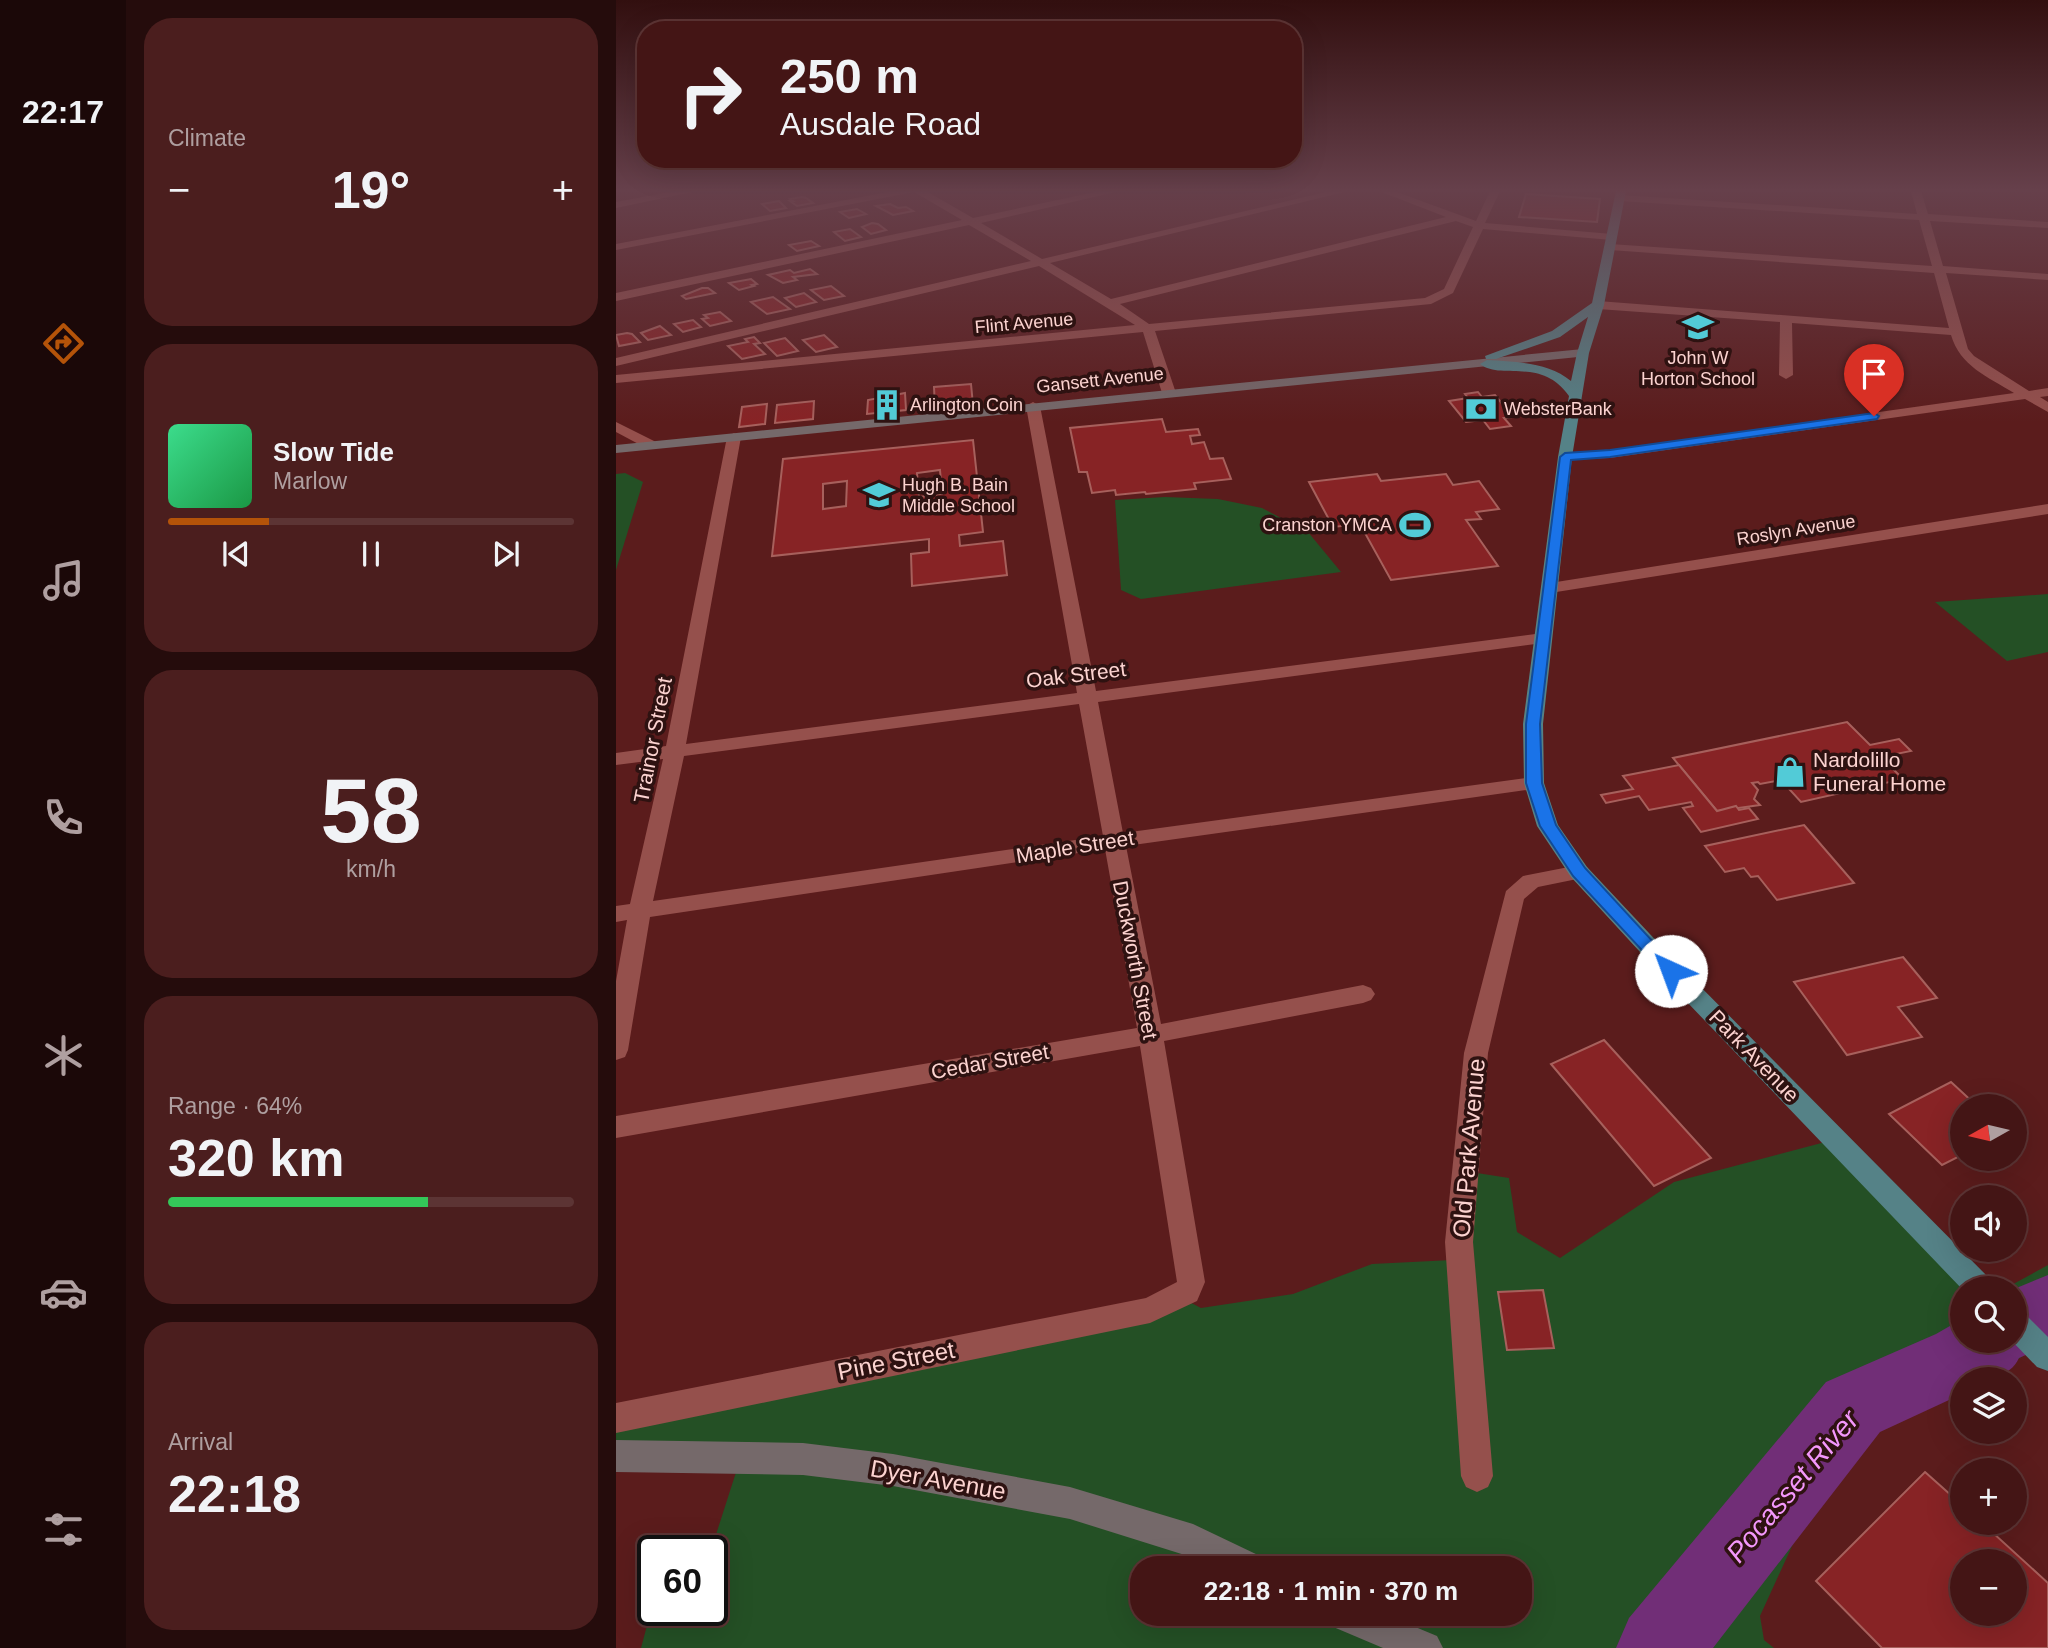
<!DOCTYPE html>
<meta charset="utf-8">
<style>
body{margin:0;font-family:Helvetica,sans-serif;background:#4b1e1e;color:#f1f3f6;height:100vh;display:flex;flex-direction:column;font-size:26px;white-space:nowrap}
*{box-sizing:border-box;margin:0}
p{font-size:23px;color:#af9fa0}
.icon{flex:none;width:38px;height:38px;fill:none;stroke:currentColor;stroke-width:2;stroke-linecap:round;stroke-linejoin:round}
.map{position:relative;flex:1;overflow:hidden}
.drawer{display:flex;flex-direction:column;gap:18px;padding:18px;background:#250c0c;width:490px}
.drawer>*{flex:none}
.guide{position:absolute;left:21px;top:21px;width:665px;height:147px;border-radius:28px;box-shadow:0 7px 28px #0002,0 0 0 2px #5c3434;background:#441515;color:#f1f3f6;overflow:hidden}
.needle{width:46px;rotate:262deg}
.controls{position:absolute;left:1334px;top:1094px;display:grid;gap:14px}
.controls a{display:grid;place-items:center;width:77px;height:77px;border-radius:50%;background:#441515;box-shadow:0 7px 28px #0002,0 0 0 2px #5c3434;font-size:35px}
.speed{position:absolute;left:21px;top:1535px;display:flex;gap:14px;font-size:35px;font-weight:700;text-align:center}
.speed>*{display:grid;place-content:center;width:91px;height:91px;border-radius:50%;background:#441515;box-shadow:0 7px 28px #0002,0 0 0 2px #5c3434;line-height:1}
.speed .limit{border:4px solid #111;border-radius:10px;background:#fff;color:#111}
.pin{position:absolute;display:grid;place-items:center;width:60px;height:60px;color:#fff;margin:-72px -30px;border-radius:50% 50% 50% 0;rotate:-45deg;box-shadow:0 0 7px #0007}
.pin .icon{rotate:45deg}
.me{position:absolute;width:77px;margin:-38px;rotate:317deg;stroke-linejoin:round;filter:drop-shadow(0 0 5px #0008)}
.turn{display:flex;align-items:center;gap:24px;height:147px;padding:0 28px;font-size:32px}
.turn .icon{width:91px;height:91px;stroke-width:2.5}
.turn b{display:block;font-size:49px;line-height:60px}
.big{font-size:52px;font-weight:700;line-height:1.1}
.drawer .tile{flex:1;display:flex;flex-direction:column;justify-content:center;gap:10px;min-width:0;padding:0 24px;border-radius:28px;background:#4b1e1e}
.drawer .dial{align-items:center;gap:0}
.dial b{font-size:91px;line-height:1}
.song{display:flex;align-items:center;gap:21px}
.cover{width:84px;height:84px;border-radius:10px;background:linear-gradient(135deg,hsl(150 70% 55%),hsl(140 70% 35%))}
.played{height:7px;border-radius:4px;background:linear-gradient(90deg,#b45309 25%,#5c3434 25%)}
.keys{display:flex;justify-content:space-around;direction:ltr}
.heat{display:flex;justify-content:space-between;align-items:center;font-size:38px;direction:ltr}
.charge{height:10px;border-radius:5px;background:linear-gradient(90deg,#34c759 64%,#5c3434 0)}
.trip{position:absolute;left:514px;top:1556px;width:402px;height:70px;border-radius:28px;background:#441515;box-shadow:0 7px 28px #0002,0 0 0 2px #5c3434;font-weight:700;line-height:70px;text-align:center}
main{display:flex;flex:1;min-height:0}
.tabs{display:flex;flex-direction:column;width:126px;justify-content:space-around;align-items:center;background:#1b0808;color:#af9fa0}
.tabs .icon{width:49px;height:49px}
.tabs .selected{color:#b45309}
.tabs b{font-size:32px;color:#f1f3f6}
.map>svg:first-child{display:block}
.green{fill:#245025;fill-rule:evenodd}
.lines{fill:none;stroke-linecap:round;stroke-linejoin:round}
.river{fill:#712e77;fill-rule:evenodd}
.building{fill:#872325;stroke:#a7605c;stroke-width:2;fill-rule:evenodd}
.minor{fill:#95504c;fill-rule:evenodd}
.secondary{fill:#75696a;fill-rule:evenodd}
.primary{fill:#558287;fill-rule:evenodd}
.route{fill:#1a73e8;stroke:#114b97;stroke-width:2}
.labels{text-anchor:middle;stroke-width:7;stroke-linejoin:round;paint-order:stroke}
.far-street-label{font-size:18px;fill:#fcd3d0;stroke:#2e1211}
.far-poi-label{font-size:18px;fill:#fcd3d0;stroke:#2e1211;text-anchor:start}
.street-label{font-size:21px;fill:#fcd3d0;stroke:#2e1211}
.poi-label{font-size:21px;fill:#fcd3d0;stroke:#2e1211;text-anchor:start}
.near-street-label{font-size:24px;fill:#fcd3d0;stroke:#2e1211}
.near-water-label{font-size:28px;font-style:italic;fill:#f397fb;stroke:#2e1211}
</style>
<main>
<nav class="tabs">
<b>22:17</b>
<svg class="icon selected" aria-label="directions" viewBox="0 0 24 24"><path d="M12 3l9 9-9 9-9-9zM9 14v-3h6M13 9l2 2-2 2"/></svg>
<svg class="icon" aria-label="music" viewBox="0 0 24 24"><path d="M9 18V5l10-2v13"/><circle cx="6" cy="18" r="3"/><circle cx="16" cy="16" r="3"/></svg>
<svg class="icon" aria-label="phone" viewBox="0 0 24 24"><path d="M5 4h4l2 5-3 2q2 4 5 5l2-3 5 2v4C11 20 4 13 5 4z"/></svg>
<svg class="icon" aria-label="climate" viewBox="0 0 24 24"><path d="M12 3v18M4 7l16 10M4 17L20 7"/></svg>
<svg class="icon" aria-label="car" viewBox="0 0 24 24"><path d="M5 17H2v-5l4-1 3-4h7l3 4 3 1v5h-3M9 17h6M6 11h13"/><circle cx="7" cy="17" r="2"/><circle cx="17" cy="17" r="2"/></svg>
<svg class="icon" aria-label="filters" viewBox="0 0 24 24"><path d="M4 7h16M4 17h16"/><circle cx="9" cy="7" r="2"/><circle cx="15" cy="17" r="2"/></svg>
</nav>
<section class="drawer">
<div class="tile"><p>Climate</p>
<div class="heat"><a>−</a><b class="big">19°</b><a>+</a></div>
</div>
<div class="tile">
<div class="song"><i class="cover"></i><div><b>Slow Tide</b><p>Marlow</p></div></div>
<div class="played"></div>
<div class="keys"><svg class="icon" aria-label="previous" viewBox="0 0 24 24"><path d="M18 5L8 12l10 7zM5 5v14"/></svg><svg class="icon" aria-label="pause" viewBox="0 0 24 24"><path d="M8 5v14M16 5v14"/></svg><svg class="icon" aria-label="next" viewBox="0 0 24 24"><path d="M6 5l10 7-10 7zM19 5v14"/></svg></div>
</div>
<div class="tile dial"><b>58</b><p>km/h</p></div>
<div class="tile"><p>Range · 64%</p><b class="big">320 km</b><div class="charge"></div></div>
<div class="tile"><p>Arrival</p><b class="big">22:18</b></div>
</section>
<div class="map">
<svg width="1432" height="1648" viewBox="0 0 1432 1648">
<rect width="100%" height="100%" fill="#5b1c1c"/>
<g class="green">
<polygon points="9,473 27,482 0,570 0,474"/>
<polygon points="549,497 602,499 646,508 692,532 725,572 525,599 505,590 499,500"/>
<polygon points="1432,594 1432,652 1391,661 1319,602"/>
<path d="M1213,1141L1346,1288V1340H1398V1288H1390L1432,1265V1348L1426,1344L1371,1379H1346V1389L1307,1369L1255,1374L1262,1403L1188,1520L1144,1616L1148,1640L1158,1648H25L33,1618L41,1610H96L95,1550L123,1463L0,1457V1416L562,1296L585,1308L677,1294L756,1264L836,1260L861,1173L893,1178L901,1232L944,1258L1058,1182ZM527,1568H905V1614H527Z"/>
</g>
<g class="lines">
<path class="river" d="M1432,1275V1345L1403,1358C1393,1380 1366,1379 1346,1379V1394L1264,1432L1097,1648H1000L1013,1618L1210,1382L1320,1334L1346,1319V1340H1398V1289Z"/>
</g>
<g class="building">
<polygon points="910,194 984,199 981,222 903,217"/>
<polygon points="186,197 190,198 197,203 181,206 174,201 177,201 174,199"/>
<polygon points="163,201 170,208 154,211 146,204"/>
<polygon points="274,204 282,208 290,207 297,211 277,215 260,206"/>
<polygon points="241,209 250,214 233,218 224,212"/>
<polygon points="256,223 262,224 270,230 255,234 246,227"/>
<polygon points="234,229 245,237 229,241 218,232"/>
<polygon points="195,241 203,246 181,251 173,245"/>
<polygon points="194,269 201,274 177,277 181,280 167,283 152,275 174,270 178,273"/>
<polygon points="135,279 141,284 136,285 138,286 123,290 113,283"/>
<polygon points="215,286 228,296 208,300 195,290"/>
<polygon points="86,288 92,288 99,293 70,299 66,296"/>
<polygon points="188,293 200,302 180,307 169,298"/>
<polygon points="157,297 174,309 151,314 135,302"/>
<polygon points="104,312 115,321 94,326 86,319 92,318 88,315"/>
<polygon points="77,320 85,327 67,332 58,324"/>
<polygon points="44,326 55,335 32,340 25,333"/>
<polygon points="11,333 16,334 24,342 3,346 0,335"/>
<polygon points="208,335 221,347 200,352 187,340"/>
<polygon points="138,337 144,343 138,344 149,354 126,359 112,346 132,342 129,339"/>
<polygon points="169,338 182,351 161,356 148,343"/>
<polygon points="355,384 357,405 319,408 318,387"/>
<polygon points="862,392 866,397 879,395 897,417 888,418 895,426 874,429 867,420 850,422 833,401 852,398 849,394"/>
<polygon points="289,393 290,410 251,414 252,400"/>
<polygon points="198,401 197,419 159,423 161,405"/>
<polygon points="151,404 149,424 123,427 126,407"/>
<polygon points="546,419 550,432 582,429 584,435 574,436 576,444 588,442 594,459 607,458 615,479 578,483 580,489 530,494 529,492 500,495 499,490 476,493 471,472 463,472 454,428"/>
<path d="M357,440L367,532L343,535L344,546L387,541L391,575L296,586L295,554L313,552V539L156,556L167,459ZM324,470L326,494L303,497L301,473ZM231,481L230,506L207,509V484Z"/>
<polygon points="761,474 765,481 830,474 837,485 863,481 883,509 860,512 865,519 850,520 882,566 775,580 744,524 717,527 693,482"/>
<polygon points="1231,722 1254,745 1283,739 1295,751 1265,757 1287,779 1185,802 1165,780 1144,784 1142,782 1136,783 1142,790 1138,799 1144,805 1101,811 1057,758"/>
<polygon points="1063,765 1101,811 1120,806 1123,810 1133,808 1142,819 1085,832 1067,808 1077,806 1075,802 1033,810 1023,796 990,803 985,795 1017,789 1007,776"/>
<polygon points="1188,825 1238,883 1161,900 1142,876 1135,877 1128,868 1109,872 1089,846"/>
<polygon points="1287,957 1321,998 1282,1007 1306,1037 1231,1055 1178,982"/>
<polygon points="988,1040 1095,1158 1038,1186 935,1064"/>
<polygon points="1335,1082 1361,1106 1346,1106 1346,1155 1326,1165 1273,1114"/>
<polygon points="927,1290 938,1348 891,1350 882,1292"/>
<path d="M1309,1472L1346,1505V1522H1365L1432,1583V1648H1266L1200,1581ZM1346,1561H1398V1614H1346Z"/>
</g>
<g class="lines">
<g class="minor">
<polygon points="59,191 81,191 0,208 0,202"/>
<path d="M277,191H310L357,218L484,191H504L365,223L426,259L714,191H733L434,263L495,299L830,217L763,191H778L860,221L874,191H884L869,223L996,234L1001,237L996,240L867,229L837,293L815,304L539,331L560,393L553,397L546,393L527,332L0,383V375L519,325L423,266L0,366V358L415,261L353,225L0,301V293L346,220L298,192L0,250V244ZM840,221L857,227L828,289L809,298L533,324L504,304Z"/>
<path d="M1295,191H1305L1312,214L1432,222V228L1314,221L1327,266L1432,274V280L1330,273L1352,349L1358,356L1413,391L1432,388V396L1424,397L1432,402V412L1409,399L994,458L944,460L942,457L944,454L949,453L994,450L1398,393C1372,377 1344,366 1335,335L1176,323L1177,375L1170,379L1163,375L1164,322L982,309L976,305L982,301L1333,328L1318,273L994,250L989,247L994,244L1316,266L1303,220L1004,201L999,198L1004,195L1301,214Z"/>
<path d="M417,402L424,406L480,691L927,633L936,638L927,643L482,702L507,833L918,777L925,779L928,783L925,787L918,789L510,846L545,1024L747,985L755,988L759,994L755,1000L747,1003L548,1041L589,1282L581,1301L534,1323L0,1433V1403L530,1298L561,1282L524,1046L0,1138V1116L521,1028L489,849L34,917L12,1050L9,1057L0,1060V981L11,920L0,922V906L14,904L47,759L0,765V753L50,746L111,437L118,433L125,437L70,744L461,693L410,406ZM463,704L487,836L37,901L68,756Z"/>
<polygon points="0,422 40,442 42,445 40,448 30,448 0,432"/>
<polygon points="1432,504 1432,514 934,593 926,588 934,583"/>
<polygon points="963,865 971,867 974,872 971,877 922,887 908,899 872,1053 857,1242 877,1476 872,1487 861,1492 850,1487 845,1476 829,1242 848,1053 890,891 907,876"/>
</g>
<g class="secondary">
<polygon points="967,349 972,350 972,356 0,453 0,445"/>
<polygon points="0,1440 187,1443 277,1454 454,1487 577,1524 644,1556 649,1568 596,1568 572,1556 454,1519 277,1486 187,1475 0,1472"/>
<polygon points="710,1614 768,1614 821,1636 827,1648 767,1648 715,1626"/>
</g>
<g class="primary">
<path d="M1000,191H1010L988,305L973,353L956,457L927,724L928,783L942,825L971,867L1063,965L1374,1279L1379,1288L1346,1289L1047,977L955,877L921,826L908,783L907,724L942,457L953,396C925,356 886,381 864,364L871,360C900,362 932,362 955,381L961,353L972,317L944,337L880,359H870L869,356L936,331L976,303Z"/>
<polygon points="1398,1310 1408,1313 1432,1337 1432,1371 1421,1367 1395,1340 1398,1340"/>
</g>
</g>
<linearGradient id="sky" x2="0" y2="1"><stop stop-color="#320f0f"/><stop offset="0.45" stop-color="#66404b"/><stop offset="1" stop-color="#66404b" stop-opacity="0"/></linearGradient>
<rect width="1432" height="422" fill="url(#sky)"/>
<polygon class="route" points="1258,413 1263,416 1261,419 994,457 955,460 924,724 926,783 940,825 969,868 1064,971 1061,975 1049,975 957,876 924,826 910,783 910,724 944,457 949,453 994,450"/>
<defs>
<symbol id="school-bare" viewBox="-9 -9 18 18"><path d="M0-5L7-2L0 1L-7-2ZM-4 1L0 2.5L4 1V4Q0 6-4 4Z" fill="#52cbd7" stroke="#2e1211" stroke-width="2.5" paint-order="stroke"/></symbol>
<symbol id="building-bare" viewBox="-9 -9 18 18"><path d="M-4-6H4V6H1V3H-1V6H-4ZM-2.5-4.3h1.7v1.8h-1.7ZM.8-4.3h1.7v1.8H.8ZM-2.5-1h1.7V.8h-1.7ZM.8-1h1.7V.8H.8Z" fill="#52cbd7" stroke="#2e1211" stroke-width="2.5" paint-order="stroke"/></symbol>
<symbol id="bank-bare" viewBox="-9 -9 18 18"><path d="M-6-4H6V4H-6ZM0-2.3a2.3 2.3 0 1 0 0 4.6a2.3 2.3 0 1 0 0-4.6Z" fill="#52cbd7" stroke="#2e1211" stroke-width="2.5" paint-order="stroke"/></symbol>
<symbol id="stadium-bare" viewBox="-9 -9 18 18"><path d="M0-5a6.5 5 0 1 0 0 10a6.5 5 0 1 0 0-10ZM-3.5-1.8h7v3.6h-7Z" fill="#52cbd7" stroke="#2e1211" stroke-width="2.5" paint-order="stroke"/></symbol>
<symbol id="shop-bare" viewBox="-9 -9 18 18"><path d="M-5-2.5h2.3a2.7 3.5 0 0 1 5.4 0H5L5.5 6h-11ZM-1.5-2.5h3a1.5 2.3 0 0 0-3 0Z" fill="#52cbd7" stroke="#2e1211" stroke-width="2.5" paint-order="stroke"/></symbol>
</defs>
<g fill-rule="evenodd">
<use href="#school-bare" x="1060" y="305" width="44" height="44"/>
<use href="#building-bare" x="249" y="383" width="44" height="44"/>
<use href="#bank-bare" x="843" y="387" width="44" height="44"/>
<use href="#school-bare" x="241" y="473" width="44" height="44"/>
<use href="#stadium-bare" x="777" y="503" width="44" height="44"/>
<use href="#shop-bare" x="1152" y="750" width="44" height="44"/>
</g>
<g class="labels">
<g class="far-street-label">
<text transform="translate(408 323) rotate(-5)" y="6">Flint Avenue</text>
<text transform="translate(484 380) rotate(-6)" y="6">Gansett Avenue</text>
<text transform="translate(1180 530) rotate(-9)" y="6">Roslyn Avenue</text>
</g>
<g class="far-poi-label">
<text x="1082" y="364" text-anchor="middle">John W<tspan x="1082" dy="21">Horton School</tspan></text>
<text x="294" y="411">Arlington Coin</text>
<text x="888" y="415">WebsterBank</text>
<text x="286" y="491">Hugh B. Bain<tspan x="286" dy="21">Middle School</tspan></text>
<text x="776" y="531" text-anchor="end">Cranston YMCA</text>
</g>
<g class="street-label">
<text transform="translate(460 675) rotate(-7)" y="7">Oak Street</text>
<text transform="translate(37 740) rotate(-79)" y="7">Trainor Street</text>
<text transform="translate(459 847) rotate(-9)" y="7">Maple Street</text>
<text transform="translate(519 960) rotate(79)" y="7">Duckworth Street</text>
<text transform="translate(1138 1056) rotate(46)" y="7">Park Avenue</text>
<text transform="translate(374 1062) rotate(-10)" y="7">Cedar Street</text>
</g>
<g class="poi-label">
<text x="1197" y="767">Nardolillo<tspan x="1197" dy="24">Funeral Home</tspan></text>
</g>
<g class="near-street-label">
<text transform="translate(853 1148) rotate(-85)" y="8">Old Park Avenue</text>
<text transform="translate(280 1361) rotate(-11)" y="8">Pine Street</text>
<text transform="translate(322 1480) rotate(10)" y="8">Dyer Avenue</text>
</g>
<g class="near-water-label">
<text transform="translate(1176 1486) rotate(-50)" y="10">Pocasset River</text>
</g>
</g>
</svg>
<div class="controls">
<a><svg class="needle" viewBox="-14 -14 28 28"><path d="M0-13l5 13h-10z" fill="#e53935"/><path d="M0 13l5-13h-10z" fill="#af9fa0"/></svg></a>
<a><svg class="icon" aria-label="sound" viewBox="0 0 24 24"><path d="M4 9h4l5-4v14l-5-4H4zM17 9q2 3 0 6"/></svg></a>
<a><svg class="icon" aria-label="search" viewBox="0 0 24 24"><circle cx="10" cy="10" r="6"/><path d="M15 15l6 6"/></svg></a>
<a><svg class="icon" aria-label="layers" viewBox="0 0 24 24"><path d="M12 4l9 5-9 5-9-5zM3 14l9 5 9-5"/></svg></a>
<a>+</a>
<a>−</a>
</div>
<div class="speed"><div class="limit">60</div></div>
<div class="pin" style="left:1258px;top:416px;background:#d93025"><svg class="icon" aria-label="arrive" viewBox="0 0 24 24"><path d="M6 21V4h12l-3 4 3 4H6"/></svg></div>
<svg class="me" style="left:1055px;top:971px" viewBox="-20 -20 40 40"><circle r="19" fill="#fff"/><path d="M0-13L10 11 0 6-10 11z" fill="#1a73e8"/></svg>
<div class="trip">22:18 · 1 min · 370 m</div>
<div class="guide">
<div class="turn"><svg class="icon" aria-label="right" viewBox="0 0 24 24"><path d="M7 20v-9h11M14 6l5 5-5 5"/></svg><div><b>250 m</b>Ausdale Road</div></div>
</div>
</div>
</main>
